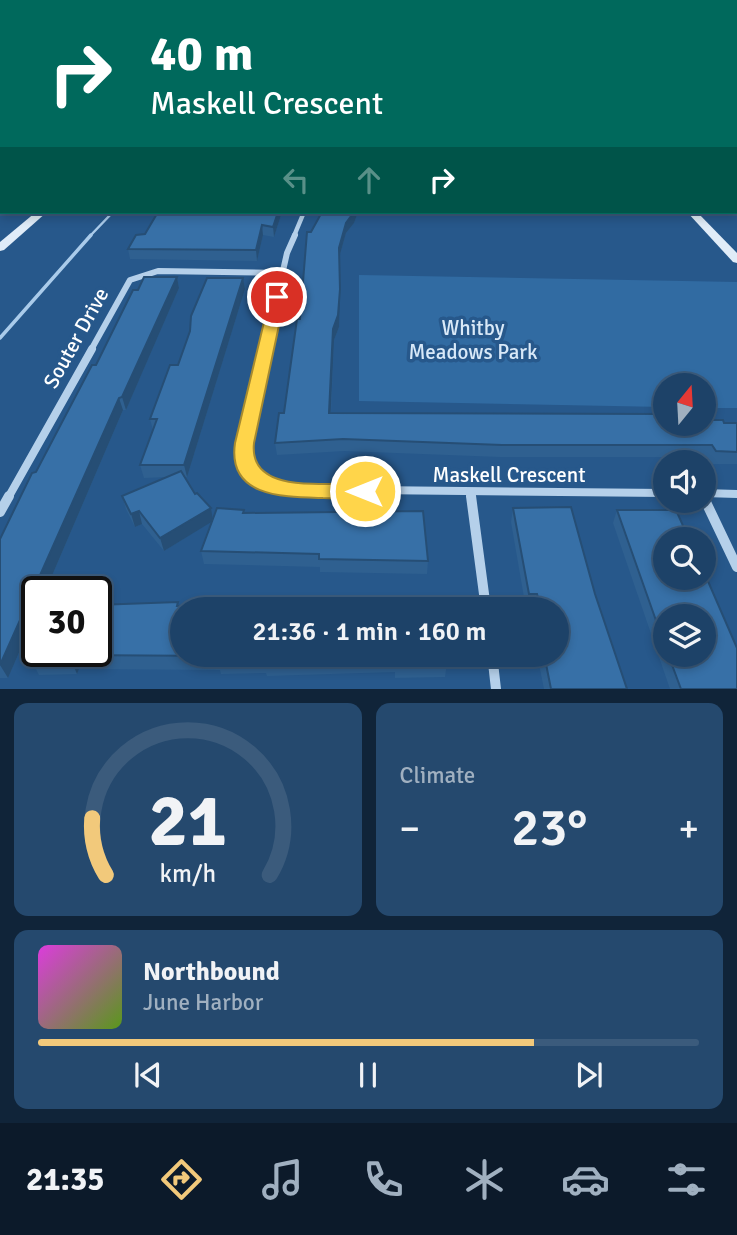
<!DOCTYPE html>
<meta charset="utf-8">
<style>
body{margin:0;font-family:Signika,sans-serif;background:#25496e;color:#f1f3f6;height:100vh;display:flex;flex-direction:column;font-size:26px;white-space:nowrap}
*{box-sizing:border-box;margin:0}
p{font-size:23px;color:#a0b0c0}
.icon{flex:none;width:38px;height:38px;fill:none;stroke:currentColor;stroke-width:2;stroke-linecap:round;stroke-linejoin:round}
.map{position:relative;height:689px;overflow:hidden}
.drawer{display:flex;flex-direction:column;gap:14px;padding:14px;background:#102439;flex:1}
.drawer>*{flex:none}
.top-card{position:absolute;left:0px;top:0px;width:738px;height:214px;box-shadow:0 4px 10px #0003,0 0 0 2px #3b5b7c;background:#00695c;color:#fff;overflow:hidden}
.needle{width:46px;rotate:18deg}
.fabs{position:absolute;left:653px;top:373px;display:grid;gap:14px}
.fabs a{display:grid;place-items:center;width:63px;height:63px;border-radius:50%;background:#1d4268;box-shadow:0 4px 10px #0003,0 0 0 2px #3b5b7c;font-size:35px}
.speed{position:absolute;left:21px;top:576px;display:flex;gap:14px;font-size:35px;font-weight:700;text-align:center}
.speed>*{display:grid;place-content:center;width:91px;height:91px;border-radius:50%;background:#1d4268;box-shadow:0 4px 10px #0003,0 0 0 2px #3b5b7c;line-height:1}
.speed .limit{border:4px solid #111;border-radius:10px;background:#fff;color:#111}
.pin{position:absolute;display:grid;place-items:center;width:60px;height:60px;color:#fff;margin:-30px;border:4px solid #fff;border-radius:50%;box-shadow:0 2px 7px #0007}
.me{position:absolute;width:77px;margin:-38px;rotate:270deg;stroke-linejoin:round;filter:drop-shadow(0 0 5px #0008)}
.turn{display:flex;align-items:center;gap:24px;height:147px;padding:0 35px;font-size:32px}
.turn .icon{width:91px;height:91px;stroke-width:2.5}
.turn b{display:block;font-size:49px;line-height:60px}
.lanes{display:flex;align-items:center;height:66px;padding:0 35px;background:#0003;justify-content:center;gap:35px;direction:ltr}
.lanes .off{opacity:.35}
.big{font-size:52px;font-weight:600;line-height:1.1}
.drawer .tile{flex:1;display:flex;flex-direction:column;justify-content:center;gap:10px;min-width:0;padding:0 24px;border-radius:14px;background:#25496e}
.drawer .dial{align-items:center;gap:0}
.dial svg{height:182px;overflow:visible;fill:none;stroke:#3b5b7c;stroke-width:7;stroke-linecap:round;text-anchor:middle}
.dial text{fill:#f1f3f6;stroke:none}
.song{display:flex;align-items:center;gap:21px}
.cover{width:84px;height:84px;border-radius:10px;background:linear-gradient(135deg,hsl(300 70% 55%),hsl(90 70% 35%))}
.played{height:7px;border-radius:4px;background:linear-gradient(90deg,#f2c97b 75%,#3b5b7c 75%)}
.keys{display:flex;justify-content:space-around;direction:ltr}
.heat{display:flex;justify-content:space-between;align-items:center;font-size:38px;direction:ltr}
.drawer .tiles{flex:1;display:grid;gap:14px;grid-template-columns:1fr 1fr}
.tile:last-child{grid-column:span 2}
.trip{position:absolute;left:170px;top:597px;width:399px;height:70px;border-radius:35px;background:#1d4268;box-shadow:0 4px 10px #0003,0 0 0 2px #3b5b7c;font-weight:600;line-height:70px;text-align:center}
.dock{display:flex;height:112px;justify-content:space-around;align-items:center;background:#0c1a2a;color:#a0b0c0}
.dock .icon{width:49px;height:49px}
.dock .current{color:#f2c97b}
.dock b{font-size:32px;color:#f1f3f6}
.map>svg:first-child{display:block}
.green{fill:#316ba2}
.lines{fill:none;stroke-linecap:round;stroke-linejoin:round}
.stream-far1{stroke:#aacbea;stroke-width:2.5}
.stream{stroke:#aacbea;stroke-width:3.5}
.street-far3{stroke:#b5d0ea;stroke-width:4.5}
.street-far2{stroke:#b5d0ea;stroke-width:6}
.street-far1{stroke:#b5d0ea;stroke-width:8}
.street{stroke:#b5d0ea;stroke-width:10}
.secondary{fill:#e0ecf8;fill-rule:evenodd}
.wall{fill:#2f6090;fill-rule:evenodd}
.shaded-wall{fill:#264e75}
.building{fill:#3770a7;stroke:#264e75;stroke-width:2}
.route{fill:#ffd54a;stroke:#a68a30;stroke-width:2}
.labels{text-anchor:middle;stroke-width:7;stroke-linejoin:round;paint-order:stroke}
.park-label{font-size:21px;fill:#d9e9f8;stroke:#27588b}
.street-label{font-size:21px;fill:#fff;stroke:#27588b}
</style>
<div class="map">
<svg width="737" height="689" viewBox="0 0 737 689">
<rect width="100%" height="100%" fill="#27588b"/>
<polygon class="green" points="359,275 737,282 737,408 704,408 704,385 665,385 665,407 359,401"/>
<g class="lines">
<polyline class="stream-far1" points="90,236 113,212"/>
<polyline class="stream" points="0,338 91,235"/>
<polyline class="street-far3" points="294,236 304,212"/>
<g class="street-far2">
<polyline points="91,350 130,280 158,271 283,273"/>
<polyline points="265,350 287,253 295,235"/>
</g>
<g class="street-far1">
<polyline points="266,349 245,453 254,476 277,489 665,493"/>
<polyline points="470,492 471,498"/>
<polyline points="704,493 737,494"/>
<polyline points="8,498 92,349"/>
</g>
<g class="street">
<polyline points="471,496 486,609"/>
<polyline points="704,498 737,567"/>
<polyline points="0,512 9,496"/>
<polyline points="492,654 496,689"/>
</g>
<g class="secondary">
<polygon points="36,212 47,212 4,250 0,251 0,242"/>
<polygon points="687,212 697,212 737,253 737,263 733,262"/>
</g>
</g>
<g class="wall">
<polygon points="158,212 282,212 274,237 263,235 257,261 130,259 128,249 145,234"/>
<polygon points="322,212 358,212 354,223 346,233 339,258 340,301 339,327 334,340 331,413 665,424 737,423 737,464 710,464 707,457 500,457 344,451 277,455 275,443 284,413 300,319 311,232"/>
<polygon points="177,277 179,288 126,410 123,410 45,592 37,592 37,611 8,678 0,678 0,539 96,365"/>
<polygon points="243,278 245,289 187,477 185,477 195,494 213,519 244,513 428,561 427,574 320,572 320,567 204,564 201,551 212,521 164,551 142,524 135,527 126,509 122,496 166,477 144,478 140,465 153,430 150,419 178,365"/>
<polygon points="513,508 595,594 627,689 544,689 537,654 556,654 556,609 526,609 511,522"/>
<path d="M617,510L737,689H670L613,523ZM665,616L704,654H665Z"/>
<polygon points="179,606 182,609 446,654 447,663 445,677 395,678 395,672 267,676 266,673 221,674 220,670 79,669 77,674 39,675 32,661"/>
</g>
<g class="shaded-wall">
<polygon points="278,212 282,212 274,237 273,227"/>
<polygon points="354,212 358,212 354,223 346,233 339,258 340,301 339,327 334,340 330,425 329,413 333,329 339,248 346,223"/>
<polygon points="262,225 263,235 257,261 256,250"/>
<polygon points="177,277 179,288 126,410 122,397"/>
<polygon points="243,278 245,289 187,477 184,465"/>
<polygon points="119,398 123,410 45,592 37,592 37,611 8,678 0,665"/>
<polygon points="211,508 213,521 164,551 160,538"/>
<polygon points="139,511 142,524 135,527 131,514"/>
<polygon points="72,655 79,669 77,674 71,660"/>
</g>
<g class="building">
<polygon points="158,212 278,212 273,227 262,225 256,250 128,249 136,235 145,234"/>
<polygon points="322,212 354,212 346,223 339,248 340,289 338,315 333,329 329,413 665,414 665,424 704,424 704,420 723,420 724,423 737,423 737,452 716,451 712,445 502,445 343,439 275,443 279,413 284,413 297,319 300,319 307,232 311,232"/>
<polygon points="144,277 177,277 122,397 119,398 0,665 0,539 32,473 36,472 92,365 96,365 133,290 138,290"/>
<polygon points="207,278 243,278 184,465 140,465 157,419 150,419 170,365 178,365 190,331 191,316"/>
<polygon points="181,471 195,494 197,493 211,508 160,538 139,511 131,514 122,496"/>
<polygon points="571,507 595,594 627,689 551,689 544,654 556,654 556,609 541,609 537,594 529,594 513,508"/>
<polygon points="217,508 244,510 243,513 423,511 428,561 319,559 319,554 201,551"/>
<polygon points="617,510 676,510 689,539 665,539 665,578 704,578 704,572 737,648 737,689 681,689 668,654 704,654 704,616 665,616 665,646"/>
<polygon points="336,601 336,609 182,609 182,654 446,654 447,663 396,664 396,658 264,662 265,659 218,660 218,656 72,655 71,660 32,661 37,648 37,651 96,651 96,605 178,602 177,606"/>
<polygon points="374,602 430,602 431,609 374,609"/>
</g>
<linearGradient id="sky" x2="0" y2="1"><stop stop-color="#15304c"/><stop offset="0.45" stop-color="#416a98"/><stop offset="1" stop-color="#416a98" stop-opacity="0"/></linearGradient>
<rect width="737" height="176" fill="url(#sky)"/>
<path class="route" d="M277,293L285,297L254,443C248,496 330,482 365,483L373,486L376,491L373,497C357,502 339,498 323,498C285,497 227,498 235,443L270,297Z"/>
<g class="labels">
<g class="park-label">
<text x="473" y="335">Whitby<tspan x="473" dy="24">Meadows Park</tspan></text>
</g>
<g class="street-label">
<text transform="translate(76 338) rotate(-61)" y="7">Souter Drive</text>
<text x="509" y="482">Maskell Crescent</text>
</g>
</g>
</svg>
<div class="fabs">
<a><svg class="needle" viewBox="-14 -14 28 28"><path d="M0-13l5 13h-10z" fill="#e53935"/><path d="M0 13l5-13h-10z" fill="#a0b0c0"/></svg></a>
<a><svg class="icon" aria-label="sound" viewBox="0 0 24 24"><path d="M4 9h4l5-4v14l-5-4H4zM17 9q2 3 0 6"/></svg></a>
<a><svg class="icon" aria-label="search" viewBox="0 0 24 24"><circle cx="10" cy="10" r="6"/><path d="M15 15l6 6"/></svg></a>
<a><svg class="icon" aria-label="layers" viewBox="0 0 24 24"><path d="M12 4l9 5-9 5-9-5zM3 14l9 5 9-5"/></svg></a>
</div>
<div class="speed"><div class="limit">30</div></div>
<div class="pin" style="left:277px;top:297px;background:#d93025"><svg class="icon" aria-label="arrive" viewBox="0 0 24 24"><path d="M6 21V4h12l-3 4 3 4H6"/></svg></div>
<svg class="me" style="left:365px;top:491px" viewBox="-20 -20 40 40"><circle r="17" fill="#ffd54a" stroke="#fff" stroke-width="3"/><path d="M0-11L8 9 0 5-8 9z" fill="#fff"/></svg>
<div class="trip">21:36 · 1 min · 160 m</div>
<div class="top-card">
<div class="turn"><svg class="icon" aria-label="right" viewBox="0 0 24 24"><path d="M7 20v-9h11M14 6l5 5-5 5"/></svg><div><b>40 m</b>Maskell Crescent</div></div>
<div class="lanes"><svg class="icon off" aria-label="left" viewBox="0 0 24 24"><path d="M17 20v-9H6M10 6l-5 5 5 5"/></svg><svg class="icon off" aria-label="ahead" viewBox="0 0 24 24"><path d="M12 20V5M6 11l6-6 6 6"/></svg><svg class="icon" aria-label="right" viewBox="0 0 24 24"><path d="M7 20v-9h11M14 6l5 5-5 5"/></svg></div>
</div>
</div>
<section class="drawer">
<div class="tiles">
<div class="tile dial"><svg viewBox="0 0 100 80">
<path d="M14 69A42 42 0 1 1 86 69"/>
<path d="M14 69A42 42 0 0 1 8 44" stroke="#f2c97b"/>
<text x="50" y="56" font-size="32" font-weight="700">21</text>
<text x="50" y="72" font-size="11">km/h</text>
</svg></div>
<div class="tile"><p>Climate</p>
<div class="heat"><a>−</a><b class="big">23°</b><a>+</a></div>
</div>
<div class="tile">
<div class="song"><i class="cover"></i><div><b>Northbound</b><p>June Harbor</p></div></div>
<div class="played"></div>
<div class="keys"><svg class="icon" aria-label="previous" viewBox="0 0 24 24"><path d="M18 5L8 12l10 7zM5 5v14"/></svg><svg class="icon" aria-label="pause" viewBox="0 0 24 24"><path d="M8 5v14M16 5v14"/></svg><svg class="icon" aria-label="next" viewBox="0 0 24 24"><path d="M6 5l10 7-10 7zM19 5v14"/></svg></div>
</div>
</div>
</section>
<nav class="dock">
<b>21:35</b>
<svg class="icon current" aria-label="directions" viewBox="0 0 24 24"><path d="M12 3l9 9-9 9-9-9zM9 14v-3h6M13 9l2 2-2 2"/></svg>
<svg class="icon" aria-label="music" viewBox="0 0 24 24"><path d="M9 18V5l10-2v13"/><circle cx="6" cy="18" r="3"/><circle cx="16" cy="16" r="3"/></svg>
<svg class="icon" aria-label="phone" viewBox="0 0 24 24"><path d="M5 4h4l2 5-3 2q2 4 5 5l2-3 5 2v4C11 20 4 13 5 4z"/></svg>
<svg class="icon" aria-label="climate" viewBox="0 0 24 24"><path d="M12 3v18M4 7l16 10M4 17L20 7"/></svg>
<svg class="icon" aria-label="car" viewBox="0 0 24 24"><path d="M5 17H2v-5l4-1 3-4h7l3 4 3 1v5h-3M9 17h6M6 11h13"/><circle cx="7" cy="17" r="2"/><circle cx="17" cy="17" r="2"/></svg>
<svg class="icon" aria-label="filters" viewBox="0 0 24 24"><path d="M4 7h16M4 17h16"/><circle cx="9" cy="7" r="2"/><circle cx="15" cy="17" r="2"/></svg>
</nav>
